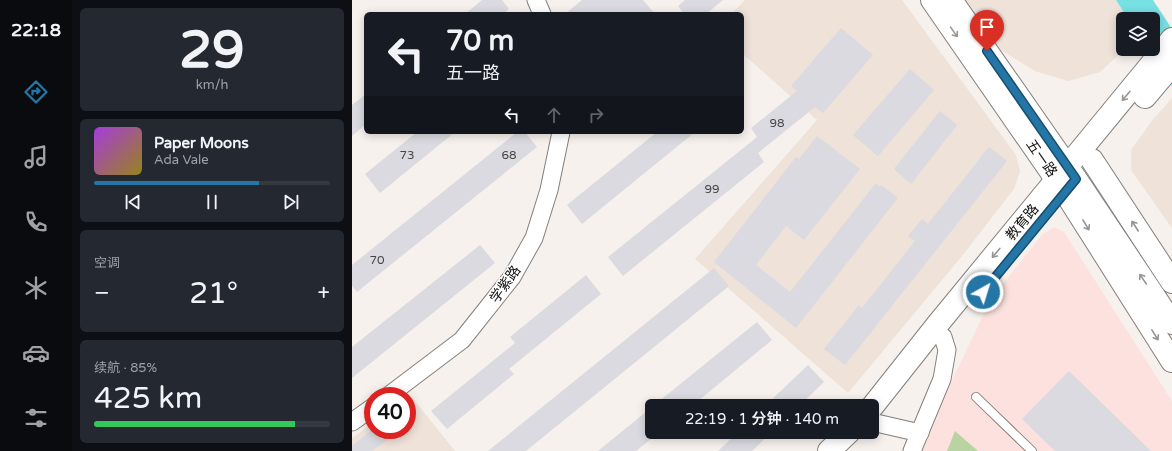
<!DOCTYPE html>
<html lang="zh">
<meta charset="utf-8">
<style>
body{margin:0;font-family:"Varela Round","Noto Sans SC",sans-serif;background:#242831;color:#f1f3f6;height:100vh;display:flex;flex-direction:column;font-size:15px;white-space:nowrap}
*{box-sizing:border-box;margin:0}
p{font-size:13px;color:#9ea1a6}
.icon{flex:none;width:22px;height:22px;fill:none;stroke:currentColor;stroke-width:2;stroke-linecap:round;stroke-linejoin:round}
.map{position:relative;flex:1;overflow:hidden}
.sheet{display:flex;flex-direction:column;gap:8px;padding:8px;background:#0d0f14;width:280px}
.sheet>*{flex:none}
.top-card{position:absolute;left:12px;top:12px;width:380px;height:122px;border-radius:6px;box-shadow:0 2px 10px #0003;background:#171b24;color:#f1f3f6;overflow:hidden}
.buttons{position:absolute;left:764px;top:12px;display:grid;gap:8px}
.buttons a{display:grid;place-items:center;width:44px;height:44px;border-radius:6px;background:#171b24;box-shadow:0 2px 10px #0003;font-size:20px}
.speed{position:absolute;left:12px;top:387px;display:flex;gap:8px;font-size:20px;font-weight:700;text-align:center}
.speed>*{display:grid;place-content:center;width:52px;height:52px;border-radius:50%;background:#171b24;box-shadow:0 2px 10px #0003;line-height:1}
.speed .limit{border:6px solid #d22;background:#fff;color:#111}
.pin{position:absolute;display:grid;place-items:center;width:34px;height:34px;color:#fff;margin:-41px -17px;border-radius:50% 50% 50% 0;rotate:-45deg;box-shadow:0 0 4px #0007}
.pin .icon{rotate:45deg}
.me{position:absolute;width:44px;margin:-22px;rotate:39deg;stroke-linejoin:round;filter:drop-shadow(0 0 3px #0008)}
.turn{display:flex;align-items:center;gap:14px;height:84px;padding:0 16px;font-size:18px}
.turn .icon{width:52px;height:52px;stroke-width:2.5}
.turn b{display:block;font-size:28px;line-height:34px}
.lanes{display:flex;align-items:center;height:38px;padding:0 16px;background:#0003;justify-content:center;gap:20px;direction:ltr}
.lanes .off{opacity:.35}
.big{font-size:30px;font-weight:600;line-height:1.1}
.sheet .widget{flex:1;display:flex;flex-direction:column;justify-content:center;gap:6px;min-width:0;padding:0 14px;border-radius:6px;background:#242831}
.sheet .dial{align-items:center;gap:0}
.dial b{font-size:52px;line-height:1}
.song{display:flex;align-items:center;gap:12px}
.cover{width:48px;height:48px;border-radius:6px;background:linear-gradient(135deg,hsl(280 70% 55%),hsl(50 70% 35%))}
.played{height:4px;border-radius:2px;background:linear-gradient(90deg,#2476a7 70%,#363941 70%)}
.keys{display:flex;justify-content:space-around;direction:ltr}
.heat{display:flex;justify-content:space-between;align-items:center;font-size:22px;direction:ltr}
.charge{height:6px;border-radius:3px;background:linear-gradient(90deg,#34c759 85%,#363941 0)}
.trip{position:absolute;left:293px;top:399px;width:234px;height:40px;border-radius:6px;background:#171b24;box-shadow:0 2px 10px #0003;font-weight:600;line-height:40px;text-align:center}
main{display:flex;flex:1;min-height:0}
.dock{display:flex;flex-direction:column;width:72px;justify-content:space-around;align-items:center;background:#090b0e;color:#9ea1a6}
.dock .icon{width:28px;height:28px}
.dock .current{color:#2476a7}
.dock b{font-size:18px;color:#f1f3f6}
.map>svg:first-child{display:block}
.built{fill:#eee2d9}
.education{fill:#fce1de}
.green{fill:#b9d4a2}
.water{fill:#77e0e3}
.building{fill:#dbdae0}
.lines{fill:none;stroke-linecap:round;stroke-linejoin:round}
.lane-casing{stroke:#847f7b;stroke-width:10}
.street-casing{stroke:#847f7b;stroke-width:19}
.secondary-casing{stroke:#847f7b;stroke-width:24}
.lane{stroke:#fff;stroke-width:8}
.street{stroke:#fff;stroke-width:17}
.secondary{stroke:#fff;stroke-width:22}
.oneway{stroke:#969594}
.route-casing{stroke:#174d6d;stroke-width:10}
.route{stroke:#2476a7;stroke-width:7}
.labels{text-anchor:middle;stroke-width:3;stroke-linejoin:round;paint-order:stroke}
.number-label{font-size:12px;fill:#464546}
.street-label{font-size:14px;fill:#151312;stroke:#fff}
</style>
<main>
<nav class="dock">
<b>22:18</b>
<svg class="icon current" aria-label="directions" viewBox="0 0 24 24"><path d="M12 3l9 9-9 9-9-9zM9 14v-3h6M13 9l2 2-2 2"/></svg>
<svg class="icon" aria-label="music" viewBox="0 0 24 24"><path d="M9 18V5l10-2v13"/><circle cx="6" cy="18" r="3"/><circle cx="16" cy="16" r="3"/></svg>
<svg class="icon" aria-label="phone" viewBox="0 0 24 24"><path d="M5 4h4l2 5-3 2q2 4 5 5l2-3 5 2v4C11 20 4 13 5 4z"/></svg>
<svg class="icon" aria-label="climate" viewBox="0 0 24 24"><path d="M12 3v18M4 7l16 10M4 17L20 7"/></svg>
<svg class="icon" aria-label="car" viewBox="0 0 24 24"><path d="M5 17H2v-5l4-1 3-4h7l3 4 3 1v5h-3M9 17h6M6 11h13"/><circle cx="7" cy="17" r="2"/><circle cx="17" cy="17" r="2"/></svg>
<svg class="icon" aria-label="filters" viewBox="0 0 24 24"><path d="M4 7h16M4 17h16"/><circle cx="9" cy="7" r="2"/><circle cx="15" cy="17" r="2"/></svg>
</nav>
<section class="sheet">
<div class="widget dial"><b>29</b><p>km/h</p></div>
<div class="widget">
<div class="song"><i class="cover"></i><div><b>Paper Moons</b><p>Ada Vale</p></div></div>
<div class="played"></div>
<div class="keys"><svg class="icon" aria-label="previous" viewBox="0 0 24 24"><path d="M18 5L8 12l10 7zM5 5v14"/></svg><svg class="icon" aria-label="pause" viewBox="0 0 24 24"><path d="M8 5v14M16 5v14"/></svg><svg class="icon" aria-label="next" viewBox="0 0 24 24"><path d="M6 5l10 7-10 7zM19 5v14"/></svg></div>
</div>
<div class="widget"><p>空调</p>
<div class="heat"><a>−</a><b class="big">21°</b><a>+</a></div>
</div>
<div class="widget"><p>续航 · 85%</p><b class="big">425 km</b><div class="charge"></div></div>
</section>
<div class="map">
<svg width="820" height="451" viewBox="0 0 820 451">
<rect width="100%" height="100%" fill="#f6f1ec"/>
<g class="built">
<polygon points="393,0 550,0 664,155 668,171 662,189 610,256 496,393 343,259 465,120 390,53 390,14 379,14"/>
<polygon points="610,0 764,0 776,19 771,19 771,49 773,49 748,72 716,81 683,71 646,48"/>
<polygon points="820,98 820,228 779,170 779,150 799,122"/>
<polygon points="58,395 103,451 0,451 0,438 21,423 21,430 55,430 55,397"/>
</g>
<polygon class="education" points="702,227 712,232 820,401 820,451 570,451 603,374 639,299 690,235"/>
<polygon class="green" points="603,431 626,451 595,451"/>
<polygon class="water" points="764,0 801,0 820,29 820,86 795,49 801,49 801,19 776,19"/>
<g class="building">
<polygon points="130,0 150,0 157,9 151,14 113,14"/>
<polygon points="230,0 291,0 303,14 213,14"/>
<polygon points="333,0 371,0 354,14 332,14 326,6"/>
<polygon points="489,28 521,55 471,113 463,107 406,153 412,162 271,276 256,257 405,137 399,128 445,91 439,86"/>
<polygon points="558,69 582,90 526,156 501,135"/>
<polygon points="14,94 14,124 0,136 0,105"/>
<polygon points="588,111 605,125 559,184 542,169"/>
<polygon points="65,132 103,132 28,193 13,174"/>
<polygon points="165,132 173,132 185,147 5,292 0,286 0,265"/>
<polygon points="305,132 343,132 230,224 215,205"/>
<polygon points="465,136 508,169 452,240 434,226 404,265 438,292 524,183 528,187 529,185 546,198 444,328 362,262 444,157 447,159"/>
<polygon points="637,147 655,161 493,365 472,349 507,305 510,308 563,241 556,236 570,219 576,224"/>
<polygon points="128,245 143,263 0,378 0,347"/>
<polygon points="362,268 377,286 307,343 174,451 136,451"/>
<polygon points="234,275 249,294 157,369 162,374 95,429 79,411 163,343 158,337"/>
<polygon points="405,322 420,340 340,406 301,406"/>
<polygon points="456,365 472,382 447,406 413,406"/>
<polygon points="717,371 799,451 703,451 670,419"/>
<polygon points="300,407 300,438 284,451 246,451"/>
<polygon points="20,430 48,430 20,451 0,451 0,446"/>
<polygon points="386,432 420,432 400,451 366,451"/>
</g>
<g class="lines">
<defs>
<polyline id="lane" points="624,397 680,451"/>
<g id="street">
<polyline points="184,0 190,14"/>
<polyline points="36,396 110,340 160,277 182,238 197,190 209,132"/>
<polyline points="0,422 21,407"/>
<polyline points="520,422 568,433"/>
<polyline points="560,451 590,379 595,350 591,337"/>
</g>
<g id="secondary">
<polyline points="580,0 713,192 820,361"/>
<polyline points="599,0 724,179 820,323"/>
<polyline points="793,97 820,65"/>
<polyline points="740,160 820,282"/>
<polyline points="520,407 585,325 820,39"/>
<polyline points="477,451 497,432"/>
</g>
</defs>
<use href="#lane" class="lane-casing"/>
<use href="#street" class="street-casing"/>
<use href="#secondary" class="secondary-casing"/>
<use href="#lane" class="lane"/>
<use href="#street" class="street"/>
<use href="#secondary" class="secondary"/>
</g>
<defs><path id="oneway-shaft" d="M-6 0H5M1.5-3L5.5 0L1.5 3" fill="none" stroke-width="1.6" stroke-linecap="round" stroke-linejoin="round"/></defs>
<g class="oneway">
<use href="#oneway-shaft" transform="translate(602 32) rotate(55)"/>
<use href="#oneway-shaft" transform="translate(774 96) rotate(130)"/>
<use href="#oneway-shaft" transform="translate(734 225) rotate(58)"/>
<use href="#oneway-shaft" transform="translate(783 226) rotate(-123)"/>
<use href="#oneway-shaft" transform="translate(644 253) rotate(130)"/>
<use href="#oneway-shaft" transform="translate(791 279) rotate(-124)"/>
<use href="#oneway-shaft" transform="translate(803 335) rotate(58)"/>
</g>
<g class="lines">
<defs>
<polyline id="route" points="631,292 724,179 635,51"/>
</defs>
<use href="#route" class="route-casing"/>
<use href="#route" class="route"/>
</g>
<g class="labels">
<g class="number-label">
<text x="425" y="127">98</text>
<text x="55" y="159">73</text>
<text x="157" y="159">68</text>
<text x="360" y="193">99</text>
<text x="25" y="264">70</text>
</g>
<g class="street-label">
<text transform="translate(690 158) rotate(55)" y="5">五一路</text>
<text transform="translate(670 222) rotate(-50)" y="5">教育路</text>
<text transform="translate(153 284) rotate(-55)" y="5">学紫路</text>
</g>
</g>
</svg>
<div class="buttons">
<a><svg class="icon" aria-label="layers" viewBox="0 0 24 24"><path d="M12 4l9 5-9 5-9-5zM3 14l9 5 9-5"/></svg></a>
</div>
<div class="speed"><div class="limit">40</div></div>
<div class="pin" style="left:635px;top:51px;background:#d93025"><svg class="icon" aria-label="arrive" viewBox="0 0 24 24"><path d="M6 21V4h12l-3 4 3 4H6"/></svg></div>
<svg class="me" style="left:631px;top:292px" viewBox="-20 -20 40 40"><circle r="17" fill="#2476a7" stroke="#fff" stroke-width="3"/><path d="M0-11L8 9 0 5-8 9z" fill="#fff"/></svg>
<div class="trip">22:19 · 1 分钟 · 140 m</div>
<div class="top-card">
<div class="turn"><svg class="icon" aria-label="left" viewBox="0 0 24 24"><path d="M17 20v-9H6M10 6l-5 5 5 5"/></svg><div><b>70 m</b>五一路</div></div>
<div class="lanes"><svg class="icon" aria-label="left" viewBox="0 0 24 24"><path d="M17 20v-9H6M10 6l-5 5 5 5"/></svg><svg class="icon off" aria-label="ahead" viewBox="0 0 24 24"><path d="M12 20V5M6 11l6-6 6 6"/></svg><svg class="icon off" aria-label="right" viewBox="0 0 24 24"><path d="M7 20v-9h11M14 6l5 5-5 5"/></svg></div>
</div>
</div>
</main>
